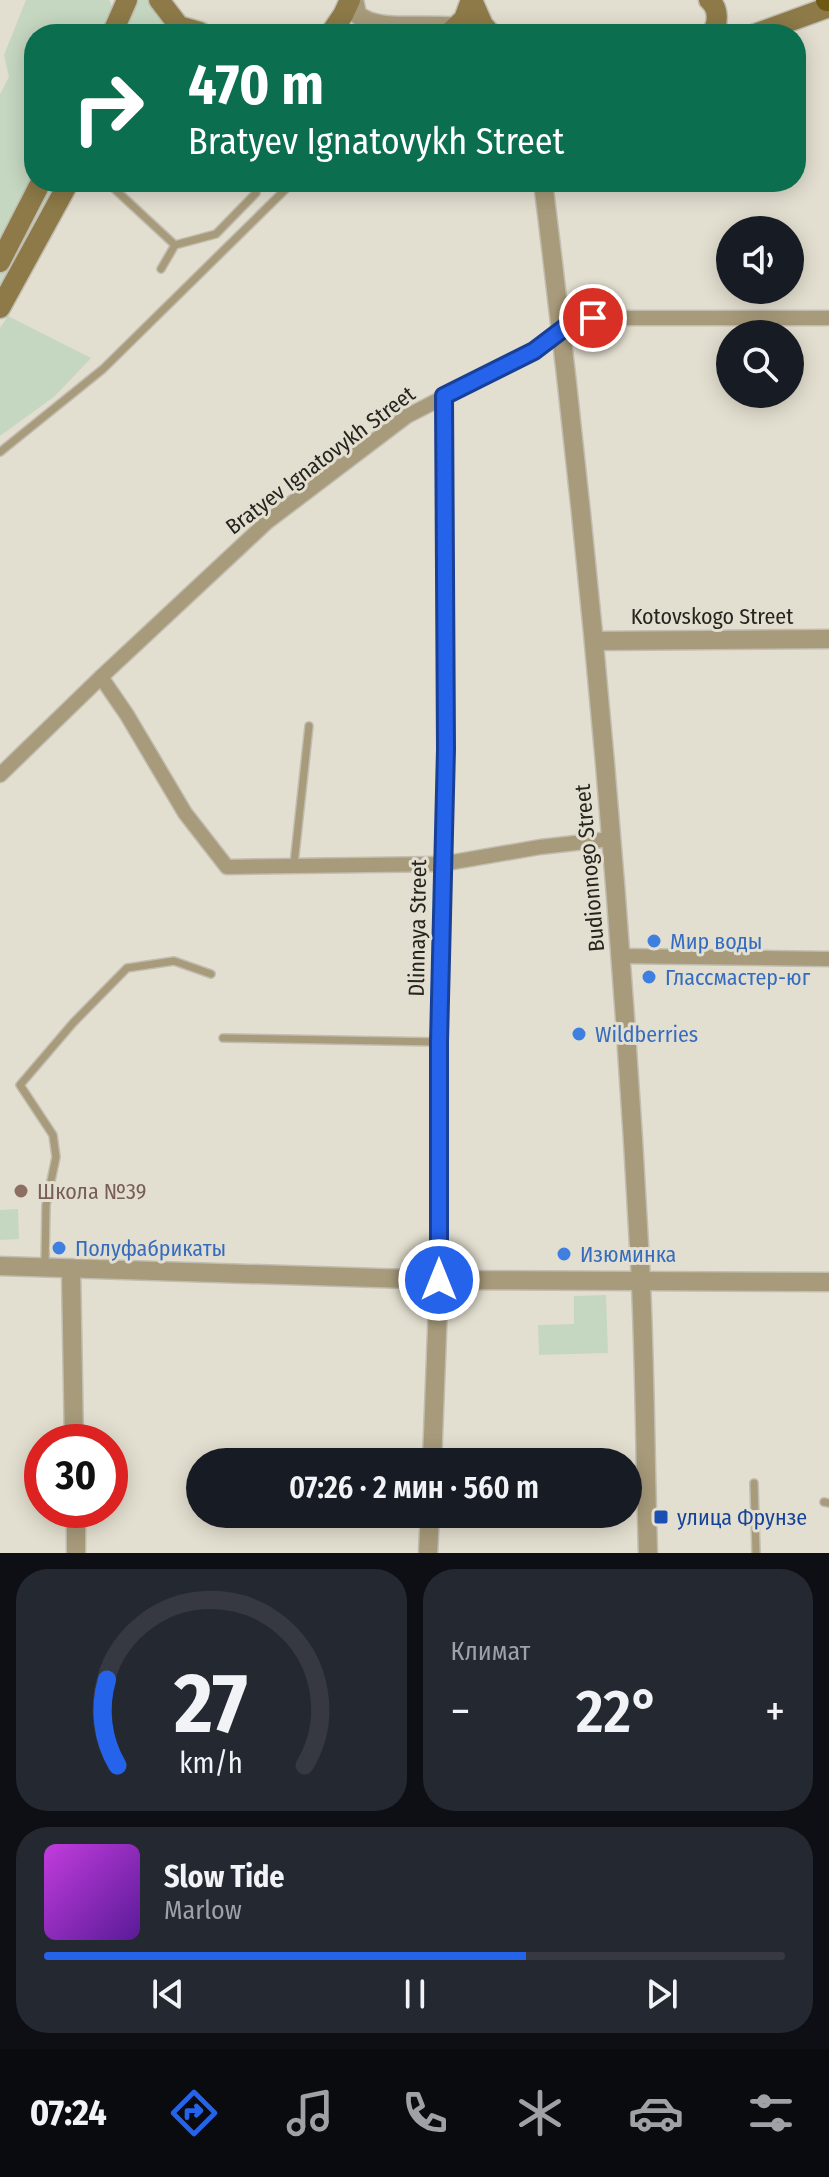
<!DOCTYPE html>
<html lang="ru">
<meta charset="utf-8">
<style>
body{margin:0;font-family:"Fira Sans Condensed",sans-serif;background:#242831;color:#f1f3f6;height:100vh;display:flex;flex-direction:column;font-size:30px;white-space:nowrap}
*{box-sizing:border-box;margin:0}
p{font-size:26px;color:#9ea1a6}
.icon{flex:none;width:44px;height:44px;fill:none;stroke:currentColor;stroke-width:2;stroke-linecap:round;stroke-linejoin:round}
.map{position:relative;height:1553px;overflow:hidden}
.sheet{display:flex;flex-direction:column;gap:16px;padding:16px;background:#0d0f14;flex:1}
.sheet>*{flex:none}
.banner{position:absolute;left:24px;top:24px;width:782px;height:168px;border-radius:32px;box-shadow:0 4px 20px #0003;background:#0b6e4f;color:#fff;overflow:hidden}
.tools{position:absolute;left:716px;top:216px;display:grid;gap:16px}
.tools a{display:grid;place-items:center;width:88px;height:88px;border-radius:50%;background:#171b24;box-shadow:0 4px 20px #0003;font-size:40px}
.speed{position:absolute;left:24px;top:1424px;display:flex;gap:16px;font-size:40px;font-weight:700;text-align:center}
.speed>*{display:grid;place-content:center;width:104px;height:104px;border-radius:50%;background:#171b24;box-shadow:0 4px 20px #0003;line-height:1}
.speed .limit{border:12px solid #d22;background:#fff;color:#111}
.pin{position:absolute;display:grid;place-items:center;width:68px;height:68px;color:#fff;margin:-34px;border:4px solid #fff;border-radius:50%;box-shadow:0 2px 8px #0007}
.me{position:absolute;width:88px;margin:-44px;rotate:0deg;stroke-linejoin:round;filter:drop-shadow(0 0 6px #0008)}
.turn{display:flex;align-items:center;gap:28px;height:168px;padding:0 32px;font-size:36px}
.turn .icon{width:104px;height:104px;stroke-width:2.5}
.turn b{display:block;font-size:56px;line-height:68px}
.big{font-size:60px;font-weight:600;line-height:1.1}
.sheet .widget{flex:1;display:flex;flex-direction:column;justify-content:center;gap:12px;min-width:0;padding:0 28px;border-radius:32px;background:#242831}
.sheet .dial{align-items:center;gap:0}
.dial svg{height:208px;overflow:visible;fill:none;stroke:#363941;stroke-width:7;stroke-linecap:round;text-anchor:middle}
.dial text{fill:#f1f3f6;stroke:none}
.song{display:flex;align-items:center;gap:24px}
.cover{width:96px;height:96px;border-radius:12px;background:linear-gradient(135deg,hsl(290 70% 55%),hsl(270 70% 35%))}
.played{height:8px;border-radius:4px;background:linear-gradient(90deg,#2563eb 65%,#363941 65%)}
.keys{display:flex;justify-content:space-around;direction:ltr}
.heat{display:flex;justify-content:space-between;align-items:center;font-size:44px;direction:ltr}
.sheet .tiles{flex:1;display:grid;gap:16px;grid-template-columns:1fr 1fr}
.widget:last-child{grid-column:span 2}
.trip{position:absolute;left:186px;top:1448px;width:456px;height:80px;border-radius:40px;background:#171b24;box-shadow:0 4px 20px #0003;font-weight:600;line-height:80px;text-align:center}
.dock{display:flex;height:128px;justify-content:space-around;align-items:center;background:#090b0e;color:#9ea1a6}
.dock .icon{width:56px;height:56px}
.dock .selected{color:#2563eb}
.dock b{font-size:36px;color:#f1f3f6}
.map>svg:first-child{display:block}
.green{fill:#c5d7c1}
.lines{fill:none;stroke-linecap:round;stroke-linejoin:round}
.service-casing{stroke:#c1bdb0;stroke-width:10}
.minor-casing{stroke:#c1bdb0;stroke-width:17}
.tertiary-casing{stroke:#c1bdb0;stroke-width:21}
.secondary-casing{stroke:#c1bdb0;stroke-width:23}
.trunk-casing{stroke:#c1bdb0;stroke-width:25}
.service{stroke:#a89b7b;stroke-width:7}
.minor{stroke:#a89b7b;stroke-width:14}
.tertiary{stroke:#a89b7b;stroke-width:18}
.secondary{stroke:#8d7a48;stroke-width:20}
.trunk{stroke:#6f5814;stroke-width:22}
.route-casing{stroke:#184099;stroke-width:20}
.route{stroke:#2563eb;stroke-width:14}
.shop-dot{fill:#3f7fe0;stroke:#e3dfd0;stroke-width:3}
.education-dot{fill:#8d6e63;stroke:#e3dfd0;stroke-width:3}
.transit-dot{fill:#1a4fb4;stroke:#e3dfd0;stroke-width:3}
.labels{text-anchor:middle;stroke-width:6;stroke-linejoin:round;paint-order:stroke}
.street-label{font-size:22px;fill:#26241f;stroke:#e3dfd0}
.shop-label{font-size:22px;fill:#366cbe;stroke:#e3dfd0;text-anchor:start}
.education-label{font-size:22px;fill:#785e54;stroke:#e3dfd0;text-anchor:start}
.transit-label{font-size:22px;fill:#164399;stroke:#e3dfd0;text-anchor:start}
</style>
<div class="map">
<svg width="829" height="1553" viewBox="0 0 829 1553">
<rect width="100%" height="100%" fill="#e3dfd0"/>
<g class="green">
<polygon points="26,0 109,0 115,13 105,34 34,34 34,180 0,244 0,94 9,77 4,55"/>
<polygon points="136,0 152,0 180,34 121,34"/>
<polygon points="49,182 61,182 0,293 0,272"/>
<polygon points="8,316 91,358 55,396 0,436 0,328"/>
<polygon points="18,1209 19,1239 0,1240 0,1210"/>
<polygon points="606,1295 608,1353 539,1355 538,1325 574,1324 574,1296"/>
</g>
<g class="lines">
<defs>
<g id="service">
<polyline points="107,182 175,245"/>
<polyline points="161,269 175,245 216,234 256,193 257,182"/>
<polyline points="0,452 103,369 293,182"/>
<polyline points="294,864 309,726"/>
<polyline points="223,1038 439,1042"/>
<polyline points="45,1265 46,1205 56,1157 53,1135 20,1085 73,1023 127,968 174,961 211,974"/>
<polyline points="754,1483 756,1553"/>
<polyline points="824,1502 829,1503"/>
</g>
<g id="minor">
<polyline points="101,677 127,715 185,813 227,867 442,864 540,847 611,839"/>
<polyline points="0,775 101,677 267,522 407,416 534,351 571,323 593,318 829,318"/>
<polyline points="621,956 829,959"/>
<polyline points="439,1280 439,1042 446,749 444,396"/>
</g>
<g id="tertiary">
<path d="M354,0L357,14C379,37 449,16 482,34"/>
<path d="M543,182C588,541 621,901 640,1263C645,1359 645,1456 648,1553"/>
<polyline points="595,641 829,639"/>
<polyline points="0,1266 439,1280 829,1282"/>
<polyline points="71,1269 74,1442"/>
<polyline points="432,1462 439,1280"/>
<polyline points="76,1510 76,1553"/>
<polyline points="428,1553 430,1514"/>
</g>
<g id="secondary">
<polyline points="159,0 179,26 200,32"/>
<polyline points="472,0 483,25 491,34"/>
<path d="M709,0C719,8 719,24 711,34"/>
<polyline points="112,34 127,0"/>
<polyline points="330,34 343,15 350,0"/>
<polyline points="448,34 464,19 471,0"/>
<polyline points="755,34 829,7"/>
<polyline points="0,262 41,182"/>
<polyline points="0,308 69,182"/>
</g>
<polyline id="trunk" points="827,0 829,0"/>
</defs>
<use href="#service" class="service-casing"/>
<use href="#minor" class="minor-casing"/>
<use href="#tertiary" class="tertiary-casing"/>
<use href="#secondary" class="secondary-casing"/>
<use href="#trunk" class="trunk-casing"/>
<use href="#service" class="service"/>
<use href="#minor" class="minor"/>
<use href="#tertiary" class="tertiary"/>
<use href="#secondary" class="secondary"/>
<use href="#trunk" class="trunk"/>
</g>
<g class="lines">
<defs>
<polyline id="route" points="439,1280 439,1042 446,749 444,396 534,351 571,323 593,318"/>
</defs>
<use href="#route" class="route-casing"/>
<use href="#route" class="route"/>
</g>
<g class="shop-dot">
<circle cx="654" cy="941" r="8"/>
<circle cx="649" cy="977" r="8"/>
<circle cx="579" cy="1034" r="8"/>
<circle cx="59" cy="1248" r="8"/>
<circle cx="564" cy="1254" r="8"/>
</g>
<circle class="education-dot" cx="21" cy="1191" r="8"/>
<rect class="transit-dot" x="653" y="1509" width="16" height="16" rx="4"/>
<g class="labels">
<g class="street-label">
<text transform="translate(320 460) rotate(-37)" y="8">Bratyev Ignatovykh Street</text>
<text x="712" y="624">Kotovskogo Street</text>
<text transform="translate(589 868) rotate(-95)" y="8">Budionnogo Street</text>
<text transform="translate(417 928) rotate(-89)" y="8">Dlinnaya Street</text>
</g>
<g class="shop-label">
<text x="670" y="949">Мир воды</text>
<text x="665" y="985">Глассмастер-юг</text>
<text x="595" y="1042">Wildberries</text>
<text x="75" y="1256">Полуфабрикаты</text>
<text x="580" y="1262">Изюминка</text>
</g>
<g class="education-label">
<text x="37" y="1199">Школа №39</text>
</g>
<g class="transit-label">
<text x="677" y="1525">улица Фрунзе</text>
</g>
</g>
</svg>
<div class="tools">
<a><svg class="icon" aria-label="sound" viewBox="0 0 24 24"><path d="M4 9h4l5-4v14l-5-4H4zM17 9q2 3 0 6"/></svg></a>
<a><svg class="icon" aria-label="search" viewBox="0 0 24 24"><circle cx="10" cy="10" r="6"/><path d="M15 15l6 6"/></svg></a>
</div>
<div class="speed"><div class="limit">30</div></div>
<div class="pin" style="left:593px;top:318px;background:#d93025"><svg class="icon" aria-label="arrive" viewBox="0 0 24 24"><path d="M6 21V4h12l-3 4 3 4H6"/></svg></div>
<svg class="me" style="left:439px;top:1280px" viewBox="-20 -20 40 40"><circle r="17" fill="#2563eb" stroke="#fff" stroke-width="3"/><path d="M0-11L8 9 0 5-8 9z" fill="#fff"/></svg>
<div class="trip">07:26 · 2 мин · 560 m</div>
<div class="banner">
<div class="turn"><svg class="icon" aria-label="right" viewBox="0 0 24 24"><path d="M7 20v-9h11M14 6l5 5-5 5"/></svg><div><b>470 m</b>Bratyev Ignatovykh Street</div></div>
</div>
</div>
<section class="sheet">
<div class="tiles">
<div class="widget dial"><svg viewBox="0 0 100 80">
<path d="M14 69A42 42 0 1 1 86 69"/>
<path d="M14 69A42 42 0 0 1 10 36" stroke="#2563eb"/>
<text x="50" y="56" font-size="32" font-weight="700">27</text>
<text x="50" y="72" font-size="11">km/h</text>
</svg></div>
<div class="widget"><p>Климат</p>
<div class="heat"><a>−</a><b class="big">22°</b><a>+</a></div>
</div>
<div class="widget">
<div class="song"><i class="cover"></i><div><b>Slow Tide</b><p>Marlow</p></div></div>
<div class="played"></div>
<div class="keys"><svg class="icon" aria-label="previous" viewBox="0 0 24 24"><path d="M18 5L8 12l10 7zM5 5v14"/></svg><svg class="icon" aria-label="pause" viewBox="0 0 24 24"><path d="M8 5v14M16 5v14"/></svg><svg class="icon" aria-label="next" viewBox="0 0 24 24"><path d="M6 5l10 7-10 7zM19 5v14"/></svg></div>
</div>
</div>
</section>
<nav class="dock">
<b>07:24</b>
<svg class="icon selected" aria-label="directions" viewBox="0 0 24 24"><path d="M12 3l9 9-9 9-9-9zM9 14v-3h6M13 9l2 2-2 2"/></svg>
<svg class="icon" aria-label="music" viewBox="0 0 24 24"><path d="M9 18V5l10-2v13"/><circle cx="6" cy="18" r="3"/><circle cx="16" cy="16" r="3"/></svg>
<svg class="icon" aria-label="phone" viewBox="0 0 24 24"><path d="M5 4h4l2 5-3 2q2 4 5 5l2-3 5 2v4C11 20 4 13 5 4z"/></svg>
<svg class="icon" aria-label="climate" viewBox="0 0 24 24"><path d="M12 3v18M4 7l16 10M4 17L20 7"/></svg>
<svg class="icon" aria-label="car" viewBox="0 0 24 24"><path d="M5 17H2v-5l4-1 3-4h7l3 4 3 1v5h-3M9 17h6M6 11h13"/><circle cx="7" cy="17" r="2"/><circle cx="17" cy="17" r="2"/></svg>
<svg class="icon" aria-label="filters" viewBox="0 0 24 24"><path d="M4 7h16M4 17h16"/><circle cx="9" cy="7" r="2"/><circle cx="15" cy="17" r="2"/></svg>
</nav>
